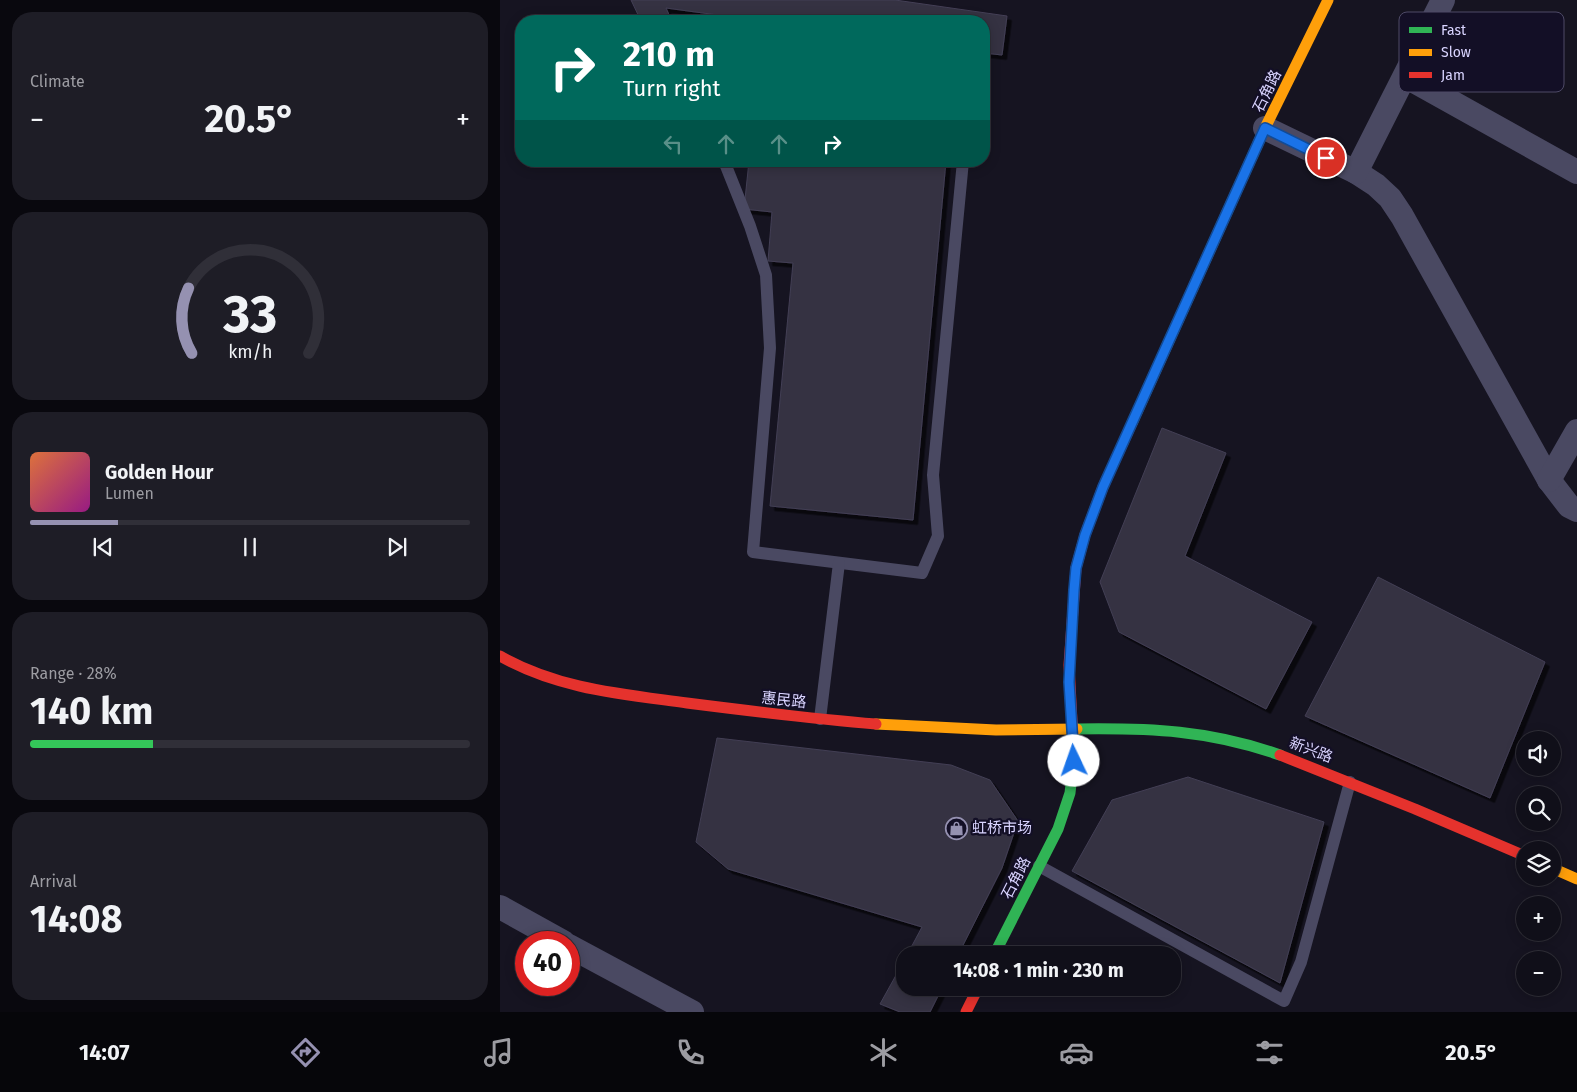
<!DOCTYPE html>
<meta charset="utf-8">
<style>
body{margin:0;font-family:"Fira Sans","Noto Sans SC",sans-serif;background:#1e1d26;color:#f1f3f6;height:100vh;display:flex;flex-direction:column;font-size:19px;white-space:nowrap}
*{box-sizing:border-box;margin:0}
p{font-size:16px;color:#9c9ca2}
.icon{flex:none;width:28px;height:28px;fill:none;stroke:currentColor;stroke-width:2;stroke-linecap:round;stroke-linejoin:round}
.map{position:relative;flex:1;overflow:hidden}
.side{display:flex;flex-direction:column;gap:12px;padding:12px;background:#09080e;width:500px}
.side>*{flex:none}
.guide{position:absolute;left:15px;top:15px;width:475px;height:152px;border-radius:20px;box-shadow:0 2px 12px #0003,0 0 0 1px #302f38;background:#00695c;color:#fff;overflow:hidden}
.tools{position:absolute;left:1016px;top:731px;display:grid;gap:10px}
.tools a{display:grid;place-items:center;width:45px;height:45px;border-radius:50%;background:#100f19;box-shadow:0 2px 12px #0003,0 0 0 1px #302f38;font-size:25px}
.speed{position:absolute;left:15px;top:931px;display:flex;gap:10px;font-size:25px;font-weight:700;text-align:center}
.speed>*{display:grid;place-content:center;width:65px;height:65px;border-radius:50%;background:#100f19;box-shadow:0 2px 12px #0003,0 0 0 1px #302f38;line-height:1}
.speed .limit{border:8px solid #d22;background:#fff;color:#111}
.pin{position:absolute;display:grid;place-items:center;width:42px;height:42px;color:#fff;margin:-21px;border:2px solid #fff;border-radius:50%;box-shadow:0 1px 5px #0007}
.me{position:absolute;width:55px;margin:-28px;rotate:357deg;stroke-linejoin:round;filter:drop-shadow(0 0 4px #0008)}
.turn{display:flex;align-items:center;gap:18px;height:105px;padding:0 25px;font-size:22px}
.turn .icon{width:65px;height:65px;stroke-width:2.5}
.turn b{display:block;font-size:35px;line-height:42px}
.lanes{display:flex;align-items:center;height:48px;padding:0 25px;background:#0003;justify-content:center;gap:25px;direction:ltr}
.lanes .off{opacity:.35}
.big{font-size:38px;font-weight:700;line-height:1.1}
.side .card{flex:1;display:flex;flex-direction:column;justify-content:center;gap:8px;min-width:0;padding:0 18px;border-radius:20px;background:#1e1d26}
.side .dial{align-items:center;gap:0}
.dial svg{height:130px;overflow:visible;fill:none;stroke:#302f38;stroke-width:7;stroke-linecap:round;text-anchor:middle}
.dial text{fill:#f1f3f6;stroke:none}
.song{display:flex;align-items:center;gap:15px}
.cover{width:60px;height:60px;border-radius:8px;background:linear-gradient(135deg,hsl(20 70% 55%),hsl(310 70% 35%))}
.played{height:5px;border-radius:2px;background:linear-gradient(90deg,#9591b1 20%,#302f38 20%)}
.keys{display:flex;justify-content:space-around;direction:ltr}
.heat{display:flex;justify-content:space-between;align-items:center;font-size:28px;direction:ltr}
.charge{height:8px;border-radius:4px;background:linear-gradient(90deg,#34c759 28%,#302f38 0)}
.trip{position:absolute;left:396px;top:946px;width:285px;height:50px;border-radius:20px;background:#100f19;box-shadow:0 2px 12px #0003,0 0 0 1px #302f38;font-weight:700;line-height:50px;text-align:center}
.menu{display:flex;height:80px;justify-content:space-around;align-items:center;background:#06060a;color:#9c9ca2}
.menu .icon{width:35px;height:35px}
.menu .current{color:#9591b1}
.menu b{font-size:22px;color:#f1f3f6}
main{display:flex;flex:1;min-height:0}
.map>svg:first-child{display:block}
.building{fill:#343243;stroke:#433f54;filter:url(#shadow)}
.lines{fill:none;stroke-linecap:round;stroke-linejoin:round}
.lane{stroke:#4a4962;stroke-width:12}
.street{stroke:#4a4962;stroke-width:24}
.fast{stroke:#30b455;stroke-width:11}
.slow{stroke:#ff9f0a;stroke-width:11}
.jam{stroke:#e5322d;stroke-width:11}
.route-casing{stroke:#114b97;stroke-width:12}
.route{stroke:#1a73e8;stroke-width:9}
.labels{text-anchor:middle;stroke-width:4.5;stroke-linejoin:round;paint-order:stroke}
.street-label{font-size:15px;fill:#d9d4ff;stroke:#130f26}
.poi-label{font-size:15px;fill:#d9d4ff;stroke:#130f26;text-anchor:start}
.key{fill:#130f26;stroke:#4e4a67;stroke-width:1}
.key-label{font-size:14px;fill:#d9d4ff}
</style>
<main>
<section class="side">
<div class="card"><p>Climate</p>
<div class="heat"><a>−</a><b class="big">20.5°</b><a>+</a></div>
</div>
<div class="card dial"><svg viewBox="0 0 100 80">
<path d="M14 69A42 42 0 1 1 86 69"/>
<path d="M14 69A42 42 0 0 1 12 29" stroke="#9591b1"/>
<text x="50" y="56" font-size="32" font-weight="700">33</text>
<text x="50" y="72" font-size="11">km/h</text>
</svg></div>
<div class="card">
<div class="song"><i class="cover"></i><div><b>Golden Hour</b><p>Lumen</p></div></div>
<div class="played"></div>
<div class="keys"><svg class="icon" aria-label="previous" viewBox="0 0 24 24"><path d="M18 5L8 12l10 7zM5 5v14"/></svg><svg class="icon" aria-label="pause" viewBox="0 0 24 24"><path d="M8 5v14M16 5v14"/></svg><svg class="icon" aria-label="next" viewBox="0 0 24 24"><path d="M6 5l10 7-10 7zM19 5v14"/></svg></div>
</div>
<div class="card"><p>Range · 28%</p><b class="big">140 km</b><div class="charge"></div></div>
<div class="card"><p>Arrival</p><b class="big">14:08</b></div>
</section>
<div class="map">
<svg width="1077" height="1012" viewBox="0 0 1077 1012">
<defs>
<filter id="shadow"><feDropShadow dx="4.5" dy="4.5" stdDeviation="0" flood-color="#0009"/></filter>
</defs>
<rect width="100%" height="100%" fill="#161421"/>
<g class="building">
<polygon points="131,0 395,0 507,16 502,55 484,53 484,21 262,21 166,8 172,21 141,21"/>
<polygon points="249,161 446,161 413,520 270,506 293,263 268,261 272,212 244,209"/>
<polygon points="662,428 726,453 685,556 812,622 766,709 619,632 600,582"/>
<polygon points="878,577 1045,662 990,798 805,716"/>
<polygon points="217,738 451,765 490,780 518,821 502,868 458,955 407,955 422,927 228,869 196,842"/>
<polygon points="688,777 824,822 780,983 572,871 612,800"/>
<polygon points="405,959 405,988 442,988 430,1012 400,1012 380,1004"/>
</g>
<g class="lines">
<g class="lane">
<polyline points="224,161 250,226 266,275 270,348 253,552 422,573 438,536 433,475 463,161"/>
<polyline points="320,719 339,563"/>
<polyline points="539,866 784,1001 801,962 850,782"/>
</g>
<g class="street">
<polyline points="905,76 1077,172"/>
<polyline points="765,128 856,172 876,185 890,198 902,216 1049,480 1069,506 1077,510"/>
<polyline points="856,172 943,0"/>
<polyline points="1049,480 1077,431"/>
<polyline points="0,907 63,942"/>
<polyline points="69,946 192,1012"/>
</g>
<g class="fast">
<path d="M577,729C651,728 709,730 780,755"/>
<polyline points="494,955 558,829 570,793 574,758"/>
</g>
<g class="slow">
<polyline points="632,423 765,128 828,0"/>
<polyline points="376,724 496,730 577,729"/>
<polyline points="1052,868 1077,879"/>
</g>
<g class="jam">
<path d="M0,656C58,689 122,694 187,703C250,711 313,719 376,724"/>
<polyline points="780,755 915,809 1025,856"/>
<polyline points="574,758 569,665 576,568 585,535 603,487 632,423"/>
<polyline points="466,1012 478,988"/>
</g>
</g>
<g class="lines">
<defs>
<polyline id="route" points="574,761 569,682 574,590 576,568 585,535 603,487 765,128 826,158"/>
</defs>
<use href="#route" class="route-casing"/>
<use href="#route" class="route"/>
</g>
<defs>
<symbol id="shop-ring" viewBox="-11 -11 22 22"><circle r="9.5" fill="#130f26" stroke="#9591b1" stroke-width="1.5"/><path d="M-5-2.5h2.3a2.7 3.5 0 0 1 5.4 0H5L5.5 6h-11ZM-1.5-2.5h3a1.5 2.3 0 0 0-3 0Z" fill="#9591b1"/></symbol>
</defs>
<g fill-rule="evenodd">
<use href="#shop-ring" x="444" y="816" width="25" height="25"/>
</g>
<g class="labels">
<g class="street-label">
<text transform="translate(767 91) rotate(-64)" y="5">石角路</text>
<text transform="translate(284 700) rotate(6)" y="5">惠民路</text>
<text transform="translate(811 750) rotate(21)" y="5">新兴路</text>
<text transform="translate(516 878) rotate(-63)" y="5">石角路</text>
</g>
<g class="poi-label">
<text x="472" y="833">虹桥市场</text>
</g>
</g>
<rect x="899" y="12" width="165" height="80" rx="8" class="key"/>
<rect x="909" y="27" width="23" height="6" fill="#30b455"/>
<rect x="909" y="49" width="23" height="7" fill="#ff9f0a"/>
<rect x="909" y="72" width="23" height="6" fill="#e5322d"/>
<g class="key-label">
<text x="941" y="35">Fast</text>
<text x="941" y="57">Slow</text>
<text x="941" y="80">Jam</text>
</g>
</svg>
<div class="tools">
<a><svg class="icon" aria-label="sound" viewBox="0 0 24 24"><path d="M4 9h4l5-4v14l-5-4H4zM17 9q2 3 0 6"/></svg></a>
<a><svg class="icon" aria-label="search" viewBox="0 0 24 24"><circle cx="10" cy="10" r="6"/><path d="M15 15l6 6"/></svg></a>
<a><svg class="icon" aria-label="layers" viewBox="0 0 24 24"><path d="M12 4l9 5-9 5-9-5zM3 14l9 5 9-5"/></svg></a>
<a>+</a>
<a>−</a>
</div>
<div class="speed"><div class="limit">40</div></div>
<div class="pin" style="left:826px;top:158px;background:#d93025"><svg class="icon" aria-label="arrive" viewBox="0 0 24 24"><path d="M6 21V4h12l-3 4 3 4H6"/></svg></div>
<svg class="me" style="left:574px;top:761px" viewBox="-20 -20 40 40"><circle r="19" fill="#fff"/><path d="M0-13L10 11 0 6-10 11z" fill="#1a73e8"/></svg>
<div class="trip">14:08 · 1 min · 230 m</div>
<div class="guide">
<div class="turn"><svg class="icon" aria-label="right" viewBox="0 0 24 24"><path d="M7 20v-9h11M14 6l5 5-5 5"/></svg><div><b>210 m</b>Turn right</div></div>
<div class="lanes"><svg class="icon off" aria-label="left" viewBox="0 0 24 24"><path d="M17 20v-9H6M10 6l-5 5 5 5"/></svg><svg class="icon off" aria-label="ahead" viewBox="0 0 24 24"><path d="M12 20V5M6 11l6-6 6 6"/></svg><svg class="icon off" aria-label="ahead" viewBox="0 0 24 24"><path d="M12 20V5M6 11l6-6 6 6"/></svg><svg class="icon" aria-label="right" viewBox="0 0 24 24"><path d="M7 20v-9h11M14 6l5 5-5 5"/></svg></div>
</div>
</div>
</main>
<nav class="menu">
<b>14:07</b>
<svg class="icon current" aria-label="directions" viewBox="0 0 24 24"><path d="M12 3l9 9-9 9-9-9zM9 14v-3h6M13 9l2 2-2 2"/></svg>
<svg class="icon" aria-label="music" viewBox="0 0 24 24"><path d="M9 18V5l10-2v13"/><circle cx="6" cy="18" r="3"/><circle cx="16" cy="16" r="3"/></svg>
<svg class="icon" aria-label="phone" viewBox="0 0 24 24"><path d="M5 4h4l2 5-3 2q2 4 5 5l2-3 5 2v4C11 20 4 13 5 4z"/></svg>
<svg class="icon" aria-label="climate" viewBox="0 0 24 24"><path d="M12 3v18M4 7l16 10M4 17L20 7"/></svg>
<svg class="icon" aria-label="car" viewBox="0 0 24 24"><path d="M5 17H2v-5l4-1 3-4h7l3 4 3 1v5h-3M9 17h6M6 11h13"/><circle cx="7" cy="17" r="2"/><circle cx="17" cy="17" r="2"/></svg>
<svg class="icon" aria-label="filters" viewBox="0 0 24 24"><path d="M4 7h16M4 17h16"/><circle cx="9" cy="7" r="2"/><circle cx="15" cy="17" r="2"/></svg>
<b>20.5°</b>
</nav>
